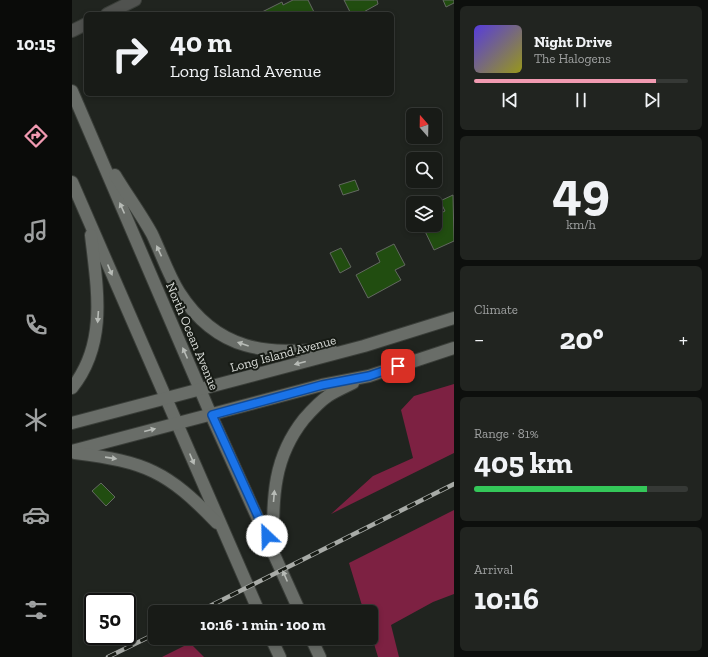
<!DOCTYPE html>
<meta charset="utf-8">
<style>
body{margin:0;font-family:"Zilla Slab",serif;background:#212420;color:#f1f3f6;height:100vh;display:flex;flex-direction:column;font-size:15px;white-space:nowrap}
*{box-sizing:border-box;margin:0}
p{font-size:13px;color:#9fa1a1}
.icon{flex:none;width:22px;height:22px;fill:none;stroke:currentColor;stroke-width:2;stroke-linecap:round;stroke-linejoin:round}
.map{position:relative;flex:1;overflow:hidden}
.panel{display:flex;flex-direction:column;gap:6px;padding:6px;background:#0d0f0d;width:254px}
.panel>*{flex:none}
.hud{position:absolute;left:12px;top:12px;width:310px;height:84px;border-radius:6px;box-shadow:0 2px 6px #0003,0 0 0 1px #363936;background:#181b17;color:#f1f3f6;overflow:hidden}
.needle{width:26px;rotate:340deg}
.controls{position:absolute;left:334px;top:108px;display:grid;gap:8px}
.controls a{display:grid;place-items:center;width:36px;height:36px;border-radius:6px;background:#181b17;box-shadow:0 2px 6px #0003,0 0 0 1px #363936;font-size:20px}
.speed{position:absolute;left:12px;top:593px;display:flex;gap:8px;font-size:20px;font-weight:700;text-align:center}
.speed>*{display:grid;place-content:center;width:52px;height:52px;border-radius:50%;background:#181b17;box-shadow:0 2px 6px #0003,0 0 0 1px #363936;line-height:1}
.speed .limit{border:2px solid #111;border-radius:6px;background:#fff;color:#111}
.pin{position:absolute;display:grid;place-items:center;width:34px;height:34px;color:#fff;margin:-17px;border-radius:8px;box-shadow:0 2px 6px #0006}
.me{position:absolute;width:44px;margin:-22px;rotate:336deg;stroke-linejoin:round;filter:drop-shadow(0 0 3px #0008)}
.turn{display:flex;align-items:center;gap:14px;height:84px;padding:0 20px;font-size:18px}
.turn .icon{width:52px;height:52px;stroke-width:2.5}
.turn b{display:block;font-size:28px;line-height:34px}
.big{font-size:30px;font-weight:800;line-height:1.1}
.panel .card{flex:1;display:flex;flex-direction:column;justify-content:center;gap:6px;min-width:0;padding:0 14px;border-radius:6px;background:#212420}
.panel .dial{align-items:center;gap:0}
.dial b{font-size:52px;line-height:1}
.song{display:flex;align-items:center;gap:12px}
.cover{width:48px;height:48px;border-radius:6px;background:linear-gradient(135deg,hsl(250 70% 55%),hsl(60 70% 35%))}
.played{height:4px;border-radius:2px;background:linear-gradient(90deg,#f19ab1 85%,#363936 85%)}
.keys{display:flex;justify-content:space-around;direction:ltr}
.heat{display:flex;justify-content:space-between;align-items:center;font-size:22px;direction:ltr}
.charge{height:6px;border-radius:3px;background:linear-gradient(90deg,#34c759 81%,#363936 0)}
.trip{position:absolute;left:76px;top:605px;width:230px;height:40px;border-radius:6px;background:#181b17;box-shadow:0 2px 6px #0003,0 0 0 1px #363936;font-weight:800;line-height:40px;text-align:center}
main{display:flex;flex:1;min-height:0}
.dock{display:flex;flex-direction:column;width:72px;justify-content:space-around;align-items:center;background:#0a0b09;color:#9fa1a1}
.dock .icon{width:28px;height:28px}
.dock .selected{color:#f19ab1}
.dock b{font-size:18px;color:#f1f3f6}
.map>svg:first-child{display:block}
.forest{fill:#7d2142}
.building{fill:#214d10;stroke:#636861}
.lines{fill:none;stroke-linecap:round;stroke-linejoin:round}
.street-casing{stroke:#3a3e39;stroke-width:14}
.secondary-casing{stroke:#3a3e39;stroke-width:14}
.street{stroke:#50524f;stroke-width:12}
.secondary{stroke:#696d68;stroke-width:12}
.rail-casing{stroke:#a8aba7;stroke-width:4.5}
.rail{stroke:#171b15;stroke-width:3;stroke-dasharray:9;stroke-linecap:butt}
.oneway{fill:#b7bbb6}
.route-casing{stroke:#114b97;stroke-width:10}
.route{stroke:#1a73e8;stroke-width:7}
.labels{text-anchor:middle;stroke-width:4;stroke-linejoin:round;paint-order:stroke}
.street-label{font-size:13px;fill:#d9dcd8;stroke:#171b15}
</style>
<main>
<nav class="dock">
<b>10:15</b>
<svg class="icon selected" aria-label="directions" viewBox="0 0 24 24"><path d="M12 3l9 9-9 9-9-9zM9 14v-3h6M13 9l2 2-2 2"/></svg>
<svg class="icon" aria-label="music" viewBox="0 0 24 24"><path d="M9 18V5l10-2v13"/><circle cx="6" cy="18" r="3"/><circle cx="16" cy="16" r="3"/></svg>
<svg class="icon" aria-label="phone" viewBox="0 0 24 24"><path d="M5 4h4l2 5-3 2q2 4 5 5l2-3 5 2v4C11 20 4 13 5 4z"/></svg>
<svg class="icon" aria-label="climate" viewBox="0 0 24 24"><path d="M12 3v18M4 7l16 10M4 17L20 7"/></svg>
<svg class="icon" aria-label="car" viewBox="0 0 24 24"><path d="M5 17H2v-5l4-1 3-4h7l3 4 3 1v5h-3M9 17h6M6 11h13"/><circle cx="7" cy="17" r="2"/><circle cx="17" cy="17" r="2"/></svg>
<svg class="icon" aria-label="filters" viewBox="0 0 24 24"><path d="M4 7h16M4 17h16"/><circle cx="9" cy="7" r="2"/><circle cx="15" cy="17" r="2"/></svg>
</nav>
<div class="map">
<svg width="382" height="657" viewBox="0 0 382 657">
<rect width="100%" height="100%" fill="#20241f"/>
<g class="forest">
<polygon points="382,384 382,453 259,514 301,476 341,458 329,410 342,396"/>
<polygon points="382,510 382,594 361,602 319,625 327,657 306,657 299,634 299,612 292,612 277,563"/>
<polygon points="118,643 132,657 90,657"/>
</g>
<g class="building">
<polygon points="221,0 236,0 243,14 186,14 210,2 211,5"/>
<polygon points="272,0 305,0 306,4 288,14 279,14"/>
<polygon points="371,0 382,0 382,3 374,7"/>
<polygon points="283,180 287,190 271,195 267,185"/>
<polygon points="381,195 382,241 362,250 350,225 363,225 363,216 373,211 368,201"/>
<polygon points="322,244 333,265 323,270 329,280 296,298 284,275 308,262 304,253"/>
<polygon points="269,248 279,267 268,273 258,253"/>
<polygon points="29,483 43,497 34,506 20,491"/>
</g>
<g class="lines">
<defs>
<g id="street">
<polyline points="35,14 63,0"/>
<polyline points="0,31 14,24"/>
</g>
<g id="secondary">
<polyline points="0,91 139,415 228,612"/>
<path d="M43,175C55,195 69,214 80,234C89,253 96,274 107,292C146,353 195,354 259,349"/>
<polyline points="0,182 187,612"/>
<path d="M0,388C36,343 25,288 19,235"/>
<polyline points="0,423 292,346 382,318"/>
<polyline points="0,451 250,385 297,376 382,348"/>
<path d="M3,453C74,462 95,471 145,523"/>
<path d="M201,544C201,496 201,458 232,419C239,411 247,402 256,396C264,391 273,387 281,383"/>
<polyline points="199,638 208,657"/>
<polyline points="239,638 248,657"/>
</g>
</defs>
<use href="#street" class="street-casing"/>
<use href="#secondary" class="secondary-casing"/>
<use href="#street" class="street"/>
<use href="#secondary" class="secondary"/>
<defs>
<g id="rail">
<polyline points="126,612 382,484"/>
<polyline points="36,657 83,634"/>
</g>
</defs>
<use href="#rail" class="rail-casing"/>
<use href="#rail" class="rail"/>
</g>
<defs><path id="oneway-solid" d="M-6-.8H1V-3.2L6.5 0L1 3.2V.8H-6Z"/></defs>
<g class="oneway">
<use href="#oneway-solid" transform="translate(50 208) rotate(-114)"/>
<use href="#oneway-solid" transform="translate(87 251) rotate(-115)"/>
<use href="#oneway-solid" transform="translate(38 270) rotate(67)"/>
<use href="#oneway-solid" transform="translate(26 317) rotate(94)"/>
<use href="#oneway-solid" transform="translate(171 344) rotate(-161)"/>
<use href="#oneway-solid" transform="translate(113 353) rotate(-114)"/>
<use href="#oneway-solid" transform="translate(228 363) rotate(165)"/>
<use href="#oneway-solid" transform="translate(78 430) rotate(-14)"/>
<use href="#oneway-solid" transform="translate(39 458) rotate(8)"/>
<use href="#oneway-solid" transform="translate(120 459) rotate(67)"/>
<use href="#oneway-solid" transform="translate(202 496) rotate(-85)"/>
<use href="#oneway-solid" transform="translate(213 576) rotate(-113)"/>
</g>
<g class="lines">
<defs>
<polyline id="route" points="195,536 140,415 250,385 297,376 326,366"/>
</defs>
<use href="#route" class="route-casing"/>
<use href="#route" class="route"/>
</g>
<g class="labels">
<g class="street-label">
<text transform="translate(121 336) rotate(67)" y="5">North Ocean Avenue</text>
<text transform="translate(211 353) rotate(-15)" y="5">Long Island Avenue</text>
</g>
</g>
</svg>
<div class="controls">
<a><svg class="needle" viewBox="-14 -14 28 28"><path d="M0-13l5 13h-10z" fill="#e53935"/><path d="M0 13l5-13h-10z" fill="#9fa1a1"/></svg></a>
<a><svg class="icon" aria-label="search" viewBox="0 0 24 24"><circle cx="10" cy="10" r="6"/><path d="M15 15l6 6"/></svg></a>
<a><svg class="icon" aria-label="layers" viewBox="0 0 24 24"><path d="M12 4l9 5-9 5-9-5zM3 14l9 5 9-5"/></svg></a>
</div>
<div class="speed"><div class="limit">50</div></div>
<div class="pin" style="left:326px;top:366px;background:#d93025"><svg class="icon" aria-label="arrive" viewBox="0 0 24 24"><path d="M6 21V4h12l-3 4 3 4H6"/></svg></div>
<svg class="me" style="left:195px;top:536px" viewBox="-20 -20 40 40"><circle r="19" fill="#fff"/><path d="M0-13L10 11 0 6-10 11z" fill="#1a73e8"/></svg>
<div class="trip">10:16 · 1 min · 100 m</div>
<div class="hud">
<div class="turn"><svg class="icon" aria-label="right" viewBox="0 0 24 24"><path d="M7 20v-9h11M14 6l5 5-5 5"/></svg><div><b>40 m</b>Long Island Avenue</div></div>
</div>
</div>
<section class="panel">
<div class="card">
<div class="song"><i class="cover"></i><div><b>Night Drive</b><p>The Halogens</p></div></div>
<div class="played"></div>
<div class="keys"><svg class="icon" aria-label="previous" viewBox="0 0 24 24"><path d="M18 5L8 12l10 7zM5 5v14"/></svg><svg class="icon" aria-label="pause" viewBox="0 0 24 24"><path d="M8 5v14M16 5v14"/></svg><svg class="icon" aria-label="next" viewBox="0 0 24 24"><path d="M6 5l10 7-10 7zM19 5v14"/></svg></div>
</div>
<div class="card dial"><b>49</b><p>km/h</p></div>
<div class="card"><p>Climate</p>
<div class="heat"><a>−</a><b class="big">20°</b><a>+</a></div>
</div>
<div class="card"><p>Range · 81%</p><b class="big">405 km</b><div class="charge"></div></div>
<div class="card"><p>Arrival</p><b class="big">10:16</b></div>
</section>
</main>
